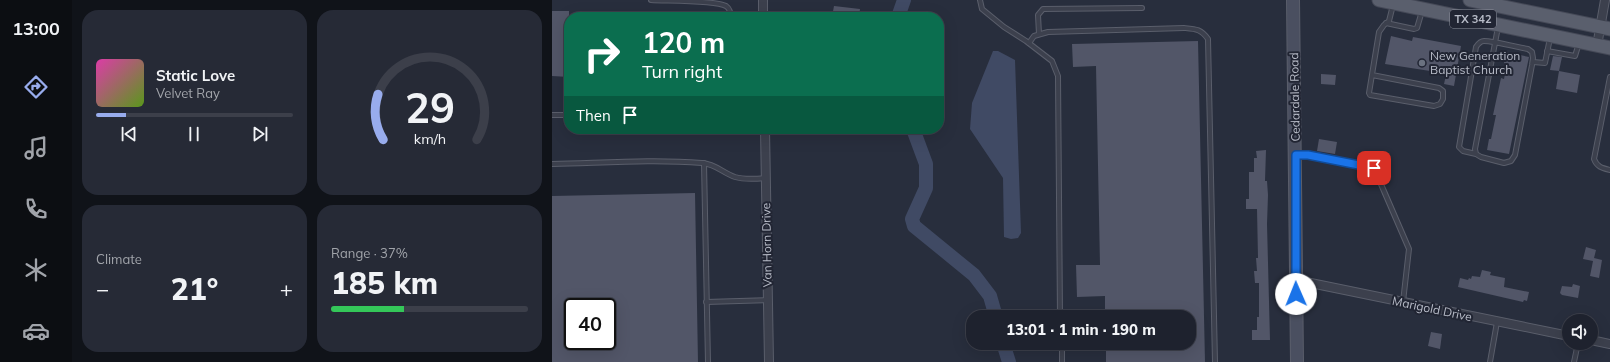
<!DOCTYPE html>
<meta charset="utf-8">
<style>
body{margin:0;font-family:Mulish,sans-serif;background:#262a36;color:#f1f3f6;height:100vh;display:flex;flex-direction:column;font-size:15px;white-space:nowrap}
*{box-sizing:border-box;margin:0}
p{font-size:13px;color:#a1a4aa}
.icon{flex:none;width:22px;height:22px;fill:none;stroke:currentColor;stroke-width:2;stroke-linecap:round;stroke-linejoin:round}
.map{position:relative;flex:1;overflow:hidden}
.side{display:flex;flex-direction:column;gap:10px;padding:10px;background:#101319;width:480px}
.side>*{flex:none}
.top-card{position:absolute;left:12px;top:12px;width:380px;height:122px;border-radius:16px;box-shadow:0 4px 16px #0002,0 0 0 1px #3c3f4a;background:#0b6e4f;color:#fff;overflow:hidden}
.controls{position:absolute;left:1010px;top:314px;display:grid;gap:8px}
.controls a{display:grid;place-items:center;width:36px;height:36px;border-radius:50%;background:#1e222e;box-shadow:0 4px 16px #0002,0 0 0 1px #3c3f4a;font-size:20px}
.speed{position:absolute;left:12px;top:298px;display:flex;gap:8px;font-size:20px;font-weight:700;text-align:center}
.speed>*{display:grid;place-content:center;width:52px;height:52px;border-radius:50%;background:#1e222e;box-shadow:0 4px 16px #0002,0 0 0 1px #3c3f4a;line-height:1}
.speed .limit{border:2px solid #111;border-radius:6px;background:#fff;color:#111}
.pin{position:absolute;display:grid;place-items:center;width:34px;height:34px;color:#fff;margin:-17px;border-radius:8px;box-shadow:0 2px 6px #0006}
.me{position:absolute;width:44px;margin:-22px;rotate:359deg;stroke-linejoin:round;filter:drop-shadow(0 0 3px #0008)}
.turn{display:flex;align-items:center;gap:14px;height:84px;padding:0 12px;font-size:18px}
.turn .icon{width:52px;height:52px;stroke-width:2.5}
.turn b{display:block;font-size:28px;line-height:34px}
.then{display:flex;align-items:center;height:38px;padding:0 12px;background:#0003;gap:8px;font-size:15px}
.big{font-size:30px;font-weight:800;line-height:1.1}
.side .widget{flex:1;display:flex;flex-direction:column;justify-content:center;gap:6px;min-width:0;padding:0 14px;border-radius:16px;background:#262a36}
.side .dial{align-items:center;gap:0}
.dial svg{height:104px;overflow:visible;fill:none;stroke:#3c3f4a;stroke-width:7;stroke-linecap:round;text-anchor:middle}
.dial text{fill:#f1f3f6;stroke:none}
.song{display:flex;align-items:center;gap:12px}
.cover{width:48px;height:48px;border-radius:6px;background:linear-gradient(135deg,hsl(320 70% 55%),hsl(90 70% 35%))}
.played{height:4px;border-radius:2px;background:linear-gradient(90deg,#98aced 15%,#3c3f4a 15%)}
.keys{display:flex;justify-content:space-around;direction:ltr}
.heat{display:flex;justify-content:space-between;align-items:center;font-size:22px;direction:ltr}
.charge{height:6px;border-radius:3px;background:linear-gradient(90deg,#34c759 37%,#3c3f4a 0)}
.side .tiles{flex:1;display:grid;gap:10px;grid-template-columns:repeat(2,1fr)}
.trip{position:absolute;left:414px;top:310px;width:230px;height:40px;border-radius:16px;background:#1e222e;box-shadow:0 4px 16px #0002,0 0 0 1px #3c3f4a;font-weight:800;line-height:40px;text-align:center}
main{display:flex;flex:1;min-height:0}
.menu{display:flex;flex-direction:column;width:72px;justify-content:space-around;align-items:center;background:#0c0e12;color:#a1a4aa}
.menu .icon{width:28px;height:28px}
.menu .current{color:#98aced}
.menu b{font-size:18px;color:#f1f3f6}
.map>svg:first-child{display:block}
.water{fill:#404a64}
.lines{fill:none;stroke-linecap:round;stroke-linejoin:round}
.river{stroke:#404a64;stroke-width:14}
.building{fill:#525668;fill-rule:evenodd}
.lane-casing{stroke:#5a5e6b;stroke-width:6}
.street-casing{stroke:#5a5e6b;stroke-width:10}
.secondary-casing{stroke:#5a5e6b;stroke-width:14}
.primary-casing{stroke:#454957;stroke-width:15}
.lane{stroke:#3c404d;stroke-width:4}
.street{stroke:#3c404d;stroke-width:8}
.secondary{stroke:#4a4f60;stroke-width:12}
.primary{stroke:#5a5f6d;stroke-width:13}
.route-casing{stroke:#114b97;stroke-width:10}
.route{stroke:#1a73e8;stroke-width:7}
.worship-dot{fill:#6b7280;stroke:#212533;stroke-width:1.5}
.labels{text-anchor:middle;stroke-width:4;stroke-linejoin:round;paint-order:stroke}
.shield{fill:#212533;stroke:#8b8f9b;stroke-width:1}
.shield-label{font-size:11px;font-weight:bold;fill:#b8bcc8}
.poi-label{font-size:12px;fill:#b8bcc8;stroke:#212533;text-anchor:start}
.street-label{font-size:12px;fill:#b8bcc8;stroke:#212533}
</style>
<main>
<nav class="menu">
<b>13:00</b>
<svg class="icon current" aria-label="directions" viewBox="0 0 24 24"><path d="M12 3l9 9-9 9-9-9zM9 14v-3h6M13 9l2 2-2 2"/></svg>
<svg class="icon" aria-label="music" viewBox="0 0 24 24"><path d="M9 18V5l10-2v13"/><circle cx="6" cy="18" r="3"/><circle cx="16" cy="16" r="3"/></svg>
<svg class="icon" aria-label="phone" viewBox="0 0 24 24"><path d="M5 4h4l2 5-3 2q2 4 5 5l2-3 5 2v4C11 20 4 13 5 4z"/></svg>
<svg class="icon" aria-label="climate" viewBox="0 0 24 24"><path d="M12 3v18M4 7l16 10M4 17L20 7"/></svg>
<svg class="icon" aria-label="car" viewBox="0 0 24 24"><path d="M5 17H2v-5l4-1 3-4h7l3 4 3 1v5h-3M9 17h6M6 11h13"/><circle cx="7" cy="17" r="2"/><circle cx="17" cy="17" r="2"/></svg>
</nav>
<section class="side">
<div class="tiles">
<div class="widget">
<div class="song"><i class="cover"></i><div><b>Static Love</b><p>Velvet Ray</p></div></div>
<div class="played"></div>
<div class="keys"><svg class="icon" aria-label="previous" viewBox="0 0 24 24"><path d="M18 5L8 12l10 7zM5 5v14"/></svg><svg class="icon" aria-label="pause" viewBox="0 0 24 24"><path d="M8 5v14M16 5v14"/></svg><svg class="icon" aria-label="next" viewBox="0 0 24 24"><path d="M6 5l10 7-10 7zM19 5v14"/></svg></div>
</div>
<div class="widget dial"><svg viewBox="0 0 100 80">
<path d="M14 69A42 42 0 1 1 86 69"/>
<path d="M14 69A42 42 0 0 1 10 34" stroke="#98aced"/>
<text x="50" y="56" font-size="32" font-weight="700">29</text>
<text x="50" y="72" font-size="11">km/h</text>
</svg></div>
<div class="widget"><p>Climate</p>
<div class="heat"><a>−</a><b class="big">21°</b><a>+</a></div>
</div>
<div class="widget"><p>Range · 37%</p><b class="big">185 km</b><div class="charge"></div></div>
</div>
</section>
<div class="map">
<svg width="1058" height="362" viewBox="0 0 1058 362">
<rect width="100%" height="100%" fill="#282e3d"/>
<polygon class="water" points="441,51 446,51 463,60 469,233 466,238 459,239 452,237 451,178 418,129 420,103"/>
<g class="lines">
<g class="river">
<polyline points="346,17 352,0"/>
<polyline points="361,129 374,164 374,188 360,219 362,226 422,275 438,296 444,317"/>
<polyline points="451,343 457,362"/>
</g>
</g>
<g class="building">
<polygon points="282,6 308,9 307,17 280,17"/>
<polygon points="0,11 17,11 17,77 0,76"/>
<polygon points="839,36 860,41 861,37 909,46 902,86 892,84 894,75 890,74 891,73 833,64"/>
<polygon points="646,41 653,362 554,362 554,343 637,343 637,317 553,317 553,296 525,297 524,265 548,265 544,66 521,67 520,44"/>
<polygon points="954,52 977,57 957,154 935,150 937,139 939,139 944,115 941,115 949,78 952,79 955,64 952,63"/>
<polygon points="1001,56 1010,57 1007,71 998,70"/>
<polygon points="1007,71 1028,75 1025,93 1004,89"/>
<polygon points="769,74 784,75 783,85 769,84"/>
<polygon points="767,139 785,142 783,154 765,151"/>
<polygon points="714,150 713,181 715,181 716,195 715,224 718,340 700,340 700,330 705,330 705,317 707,317 707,283 703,283 702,271 705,271 704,258 706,258 705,209 694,209 694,199 697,199 697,172 702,172 702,158 705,158 704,151"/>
<path d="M143,193L146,362H0V196ZM21,307H55V341H21Z"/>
<polygon points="1034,247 1044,250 1042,258 1050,260 1047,278 1038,276 1041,261 1031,259"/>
<polygon points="930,270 939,272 938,275 953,278 952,287 977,292 975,301 972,300 971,302 906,287 908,278 916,280 917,278 919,279 920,276 928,277"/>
<polygon points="1021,284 1028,286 1026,298 1010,295 1008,293 1010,286 1020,287"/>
<polygon points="879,332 890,334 888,349 876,346"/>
</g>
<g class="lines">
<defs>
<g id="lane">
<path d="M99,0C113,1 163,0 174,6C177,8 179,13 179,17"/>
<polyline points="428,0 430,9 452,27 474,41 500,61 506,76 508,317"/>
<polyline points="834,23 862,29 865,28 870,11"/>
<polyline points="487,34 486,15 491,9 590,8"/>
<path d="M477,43L482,36L496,32L632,28C644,29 649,29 656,39L663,362"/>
<polyline points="995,51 1023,56 1027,43"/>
<polyline points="981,62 993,63 998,38"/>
<polyline points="820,75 887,88 891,91 891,99 888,104 882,106 818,95 817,93 827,32 832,25 837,21 841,5"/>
<path d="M1058,77L1042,159C1045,167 1050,168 1058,170"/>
<polyline points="0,115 17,115"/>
<path d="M924,154L911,151L907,147L924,47C926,44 928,41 932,41C941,41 965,47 976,49L980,52L981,58L980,65L963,155L959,161L952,163L929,157L924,154L923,149L943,43L946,27"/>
<polyline points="744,155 756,155 822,168 857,249 851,302"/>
<polyline points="152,163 156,362"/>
<path d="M0,164C50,163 100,159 150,163C164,164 171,173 183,177C193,180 204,179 214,178"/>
<polyline points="154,302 216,300"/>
<polyline points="510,343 510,362"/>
<polyline points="938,362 945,322"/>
<polyline points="1022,362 1026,343"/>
</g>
<g id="street">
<polyline points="211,0 211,17"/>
<polyline points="1045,46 1053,0"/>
<polyline points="213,129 217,362"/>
<polyline points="744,280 1017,336"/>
<polyline points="1039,340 1058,344"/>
</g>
<polyline id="secondary" points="741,0 745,362"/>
<g id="primary">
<polyline points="827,0 1058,48"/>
<polyline points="918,0 1058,29"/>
</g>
</defs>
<use href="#lane" class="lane-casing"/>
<use href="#street" class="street-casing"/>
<use href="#secondary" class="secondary-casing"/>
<use href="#primary" class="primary-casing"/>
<use href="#lane" class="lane"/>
<use href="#street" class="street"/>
<use href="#secondary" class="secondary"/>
<use href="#primary" class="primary"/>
</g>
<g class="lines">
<defs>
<polyline id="route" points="744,294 744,155 756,155 822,168"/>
</defs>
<use href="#route" class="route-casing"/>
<use href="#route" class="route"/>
</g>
<circle class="worship-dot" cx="870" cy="63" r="4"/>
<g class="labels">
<rect class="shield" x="898" y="10" width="46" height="18" rx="3"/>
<g class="shield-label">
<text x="921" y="23">TX 342</text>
</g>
<g class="poi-label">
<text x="878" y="60">New Generation<tspan x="878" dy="14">Baptist Church</tspan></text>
</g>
<g class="street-label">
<text transform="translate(743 97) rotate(-91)" y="4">Cedardale Road</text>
<text transform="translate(215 245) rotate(-91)" y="4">Van Horn Drive</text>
<text transform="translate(880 309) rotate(12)" y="4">Marigold Drive</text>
</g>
</g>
</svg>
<div class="controls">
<a><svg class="icon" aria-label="sound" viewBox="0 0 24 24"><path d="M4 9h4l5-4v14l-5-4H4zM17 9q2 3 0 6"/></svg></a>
</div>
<div class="speed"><div class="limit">40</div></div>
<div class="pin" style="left:822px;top:168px;background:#d93025"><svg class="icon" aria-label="arrive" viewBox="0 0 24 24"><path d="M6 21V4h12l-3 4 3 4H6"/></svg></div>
<svg class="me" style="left:744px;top:294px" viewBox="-20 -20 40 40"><circle r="19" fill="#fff"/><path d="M0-13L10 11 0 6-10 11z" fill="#1a73e8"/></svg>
<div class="trip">13:01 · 1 min · 190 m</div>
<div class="top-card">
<div class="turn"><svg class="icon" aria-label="right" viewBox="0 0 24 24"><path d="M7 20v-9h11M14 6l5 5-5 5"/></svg><div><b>120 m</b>Turn right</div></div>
<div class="then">Then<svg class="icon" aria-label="arrive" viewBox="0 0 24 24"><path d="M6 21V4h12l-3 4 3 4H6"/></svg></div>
</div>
</div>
</main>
